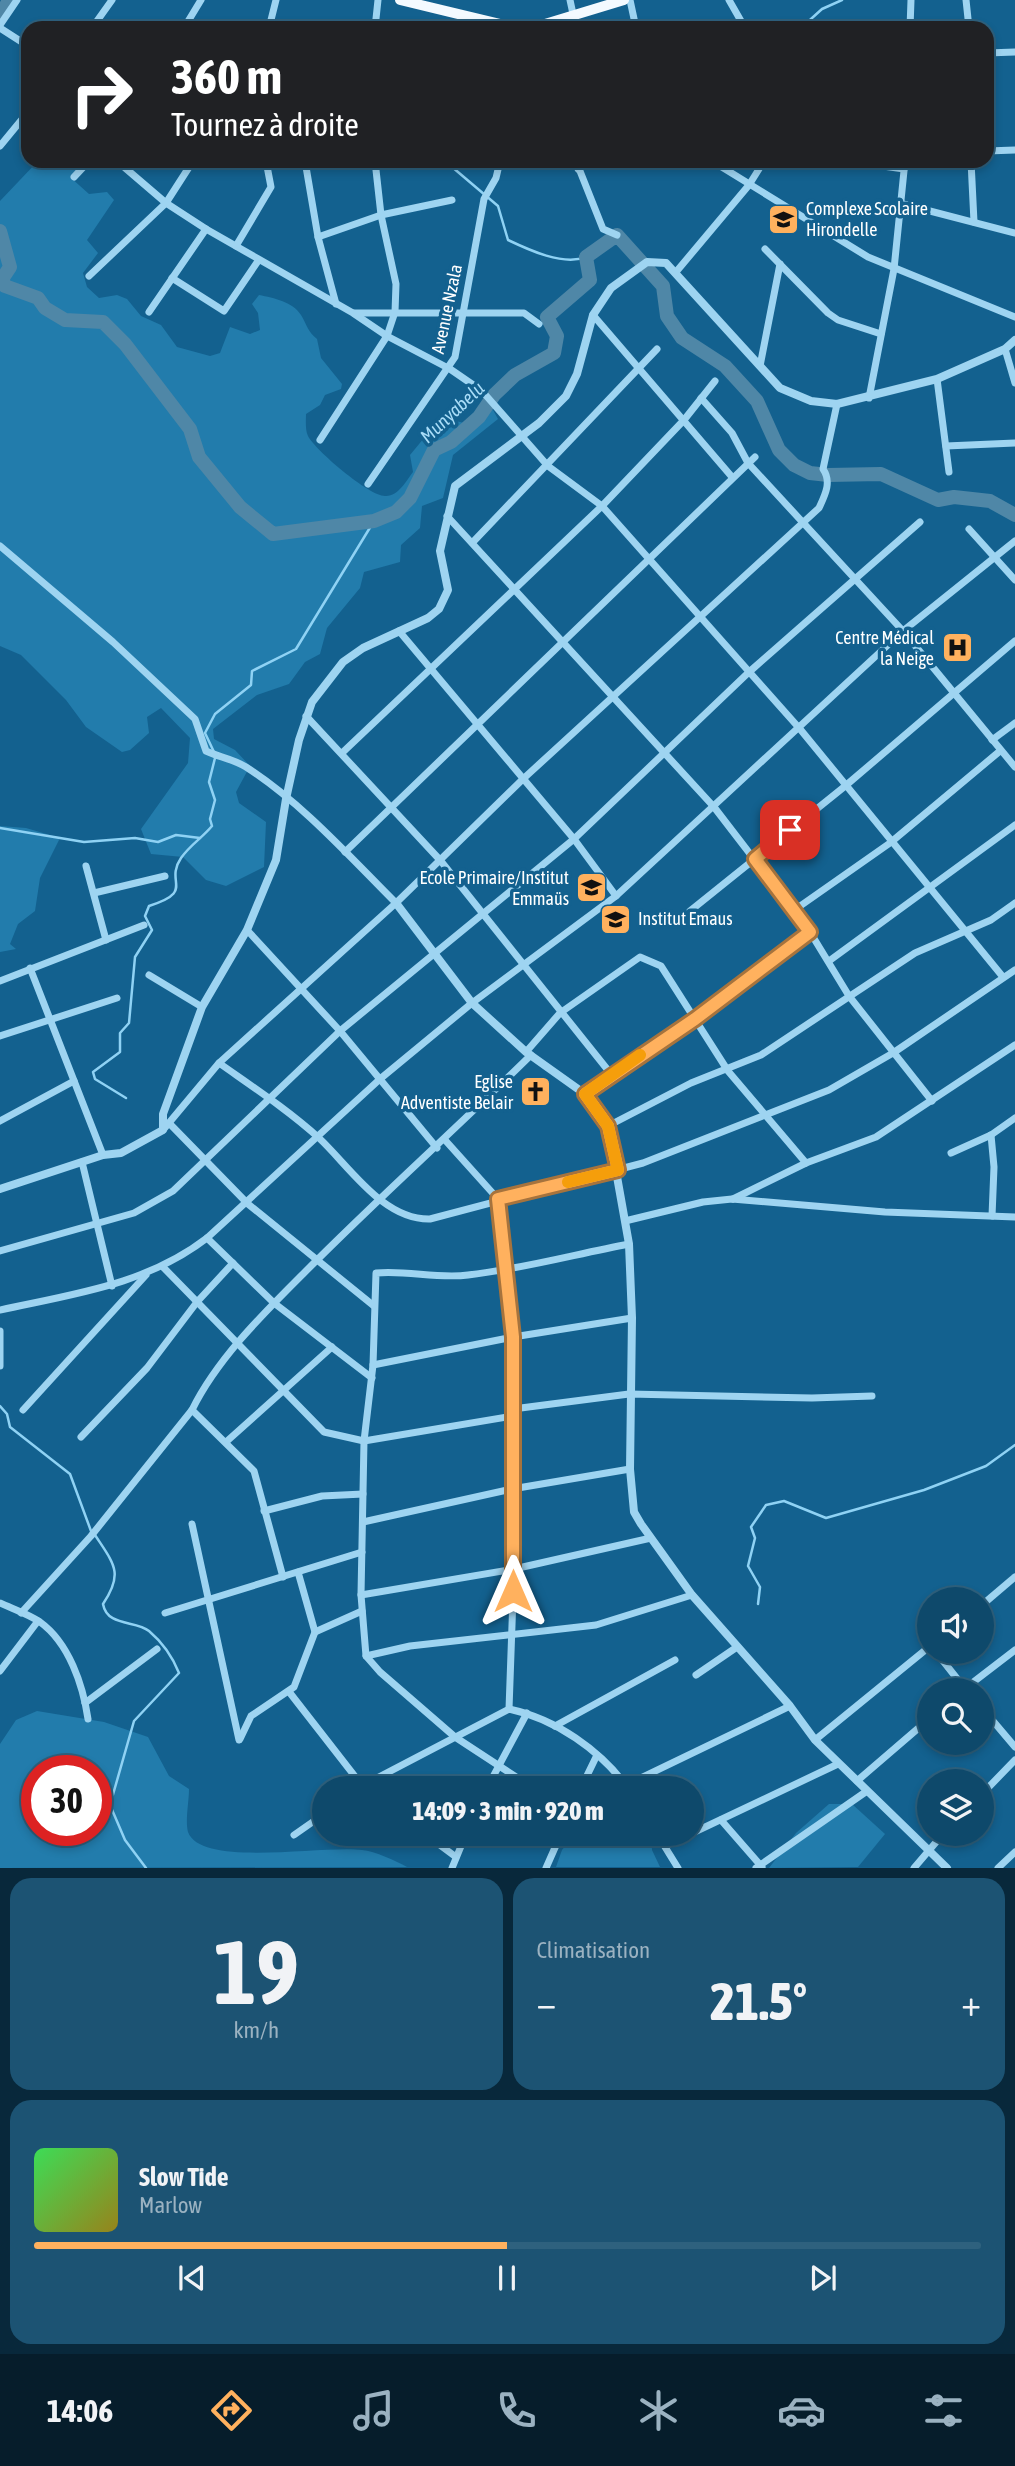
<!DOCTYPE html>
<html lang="fr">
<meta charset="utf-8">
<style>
body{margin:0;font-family:"Asap Condensed",sans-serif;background:#1c5373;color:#f1f3f6;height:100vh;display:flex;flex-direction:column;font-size:26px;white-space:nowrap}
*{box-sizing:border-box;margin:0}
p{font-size:23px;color:#9bb2c1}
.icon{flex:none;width:38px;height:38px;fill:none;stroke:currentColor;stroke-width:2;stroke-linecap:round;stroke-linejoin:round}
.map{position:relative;height:1868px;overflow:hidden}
.drawer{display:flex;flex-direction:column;gap:10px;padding:10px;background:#08283b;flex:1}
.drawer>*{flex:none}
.guide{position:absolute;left:21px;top:21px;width:973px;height:147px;border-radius:21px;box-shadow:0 4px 10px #0003,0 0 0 2px #2e617e;background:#202124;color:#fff;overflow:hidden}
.fabs{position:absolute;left:917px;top:1587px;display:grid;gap:14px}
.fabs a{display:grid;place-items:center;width:77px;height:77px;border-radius:50%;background:#0e496b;box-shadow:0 4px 10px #0003,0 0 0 2px #2e617e;font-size:35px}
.speed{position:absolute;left:21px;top:1755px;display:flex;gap:14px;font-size:35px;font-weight:700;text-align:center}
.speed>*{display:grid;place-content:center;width:91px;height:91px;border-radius:50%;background:#0e496b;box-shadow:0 4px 10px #0003,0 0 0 2px #2e617e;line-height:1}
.speed .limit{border:10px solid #d22;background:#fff;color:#111}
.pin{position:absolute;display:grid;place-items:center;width:60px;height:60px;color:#fff;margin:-30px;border-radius:14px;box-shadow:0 4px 10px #0006}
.me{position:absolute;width:77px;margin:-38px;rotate:0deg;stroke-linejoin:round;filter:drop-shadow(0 0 5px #0008)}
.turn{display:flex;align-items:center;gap:24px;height:147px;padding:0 35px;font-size:32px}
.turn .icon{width:91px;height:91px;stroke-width:2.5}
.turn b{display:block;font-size:49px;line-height:60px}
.big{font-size:52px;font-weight:800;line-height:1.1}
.drawer .card{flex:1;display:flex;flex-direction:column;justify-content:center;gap:10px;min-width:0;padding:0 24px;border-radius:21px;background:#1c5373}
.drawer .dial{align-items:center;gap:0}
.dial b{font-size:91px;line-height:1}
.song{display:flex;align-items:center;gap:21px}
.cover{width:84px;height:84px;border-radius:10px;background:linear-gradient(135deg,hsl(130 70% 55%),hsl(50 70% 35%))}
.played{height:7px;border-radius:4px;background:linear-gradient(90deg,#ffb15e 50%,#2e617e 50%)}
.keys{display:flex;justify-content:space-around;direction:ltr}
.heat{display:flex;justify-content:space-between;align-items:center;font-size:38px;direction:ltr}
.drawer .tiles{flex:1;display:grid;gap:10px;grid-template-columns:1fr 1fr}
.card:last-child{grid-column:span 2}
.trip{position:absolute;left:312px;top:1776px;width:392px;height:70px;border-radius:35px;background:#0e496b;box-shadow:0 4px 10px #0003,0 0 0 2px #2e617e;font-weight:800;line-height:70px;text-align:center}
.dock{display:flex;height:112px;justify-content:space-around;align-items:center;background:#061d2b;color:#9bb2c1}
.dock .icon{width:49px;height:49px}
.dock .selected{color:#ffb15e}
.dock b{font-size:32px;color:#f1f3f6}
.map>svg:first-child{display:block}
.green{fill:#227cac;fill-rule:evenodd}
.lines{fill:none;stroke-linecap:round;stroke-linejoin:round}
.stream{stroke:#8fd2f4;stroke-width:2.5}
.river{stroke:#4f87a7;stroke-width:14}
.minor{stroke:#9ed4f1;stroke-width:7}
.tertiary{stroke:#9ed4f1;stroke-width:8}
.trunk{stroke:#f4faff;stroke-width:10}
.route-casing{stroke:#a6733d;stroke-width:18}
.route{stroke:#ffb15e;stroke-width:12}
.slow{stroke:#f59e0b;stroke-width:12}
.labels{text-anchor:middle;stroke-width:7;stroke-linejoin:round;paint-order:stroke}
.poi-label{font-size:18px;fill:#fff;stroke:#13618f;text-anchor:end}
.street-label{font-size:18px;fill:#fff;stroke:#13618f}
.water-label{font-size:19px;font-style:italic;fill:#a9ddf8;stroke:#13618f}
</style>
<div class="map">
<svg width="1015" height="1868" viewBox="0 0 1015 1868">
<rect width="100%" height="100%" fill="#13618f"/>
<g class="green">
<path d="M38,161H83L70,177L89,194L107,192L114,200L87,240L98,253L83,273L87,287L99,298L117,295L127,299L141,316L161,325L177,347L210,356L220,353L230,327L250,334L260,330L258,313L252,304L259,295C274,298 293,302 301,315C307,325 308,332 317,339L321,358L342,384L341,389L325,395L320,405L306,414C306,420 305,430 308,436C315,450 369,496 385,496C398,497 406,481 413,472L410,455L429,432L448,419L464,423L479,412L493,410L498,419L453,455L443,498L422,506L420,528L401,545L400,562L364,572L360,588L327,628L320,654L305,662L289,684L257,695L213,729L214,739L235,750L250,766L236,792L239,803L266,822L264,867L226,886L206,880L183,857L151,854L141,829L188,763L190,738L161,708L147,717L149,733L130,750L122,752L86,727L66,700L21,655L0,646V201Z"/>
<polygon points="0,826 26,828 60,838 40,878 35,911 18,924 10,944 16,949 0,952"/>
<path d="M37,1711L104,1722L148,1737L169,1776L189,1789C189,1802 185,1820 188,1832C201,1868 323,1845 362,1850C375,1851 396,1861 407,1867L0,1868V1744L16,1720ZM37,1771H96V1830H37Z"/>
<polygon points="829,1804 852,1804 885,1834 858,1867 769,1868 796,1833"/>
<polygon points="575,1834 651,1834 652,1850 660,1867 556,1867 562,1850"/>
</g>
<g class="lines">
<g class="stream">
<polyline points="801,28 822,9 842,0"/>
<path d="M445,161L498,206L508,240C529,250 563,266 586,257"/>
<polyline points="214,752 205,733 215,714 251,685 252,671 296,649 374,521"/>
<polyline points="0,828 84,842 135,838 158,842 176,835 200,838"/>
<path d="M126,1098L95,1079L93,1072L120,1052V1033L129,1023L135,957L152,930L145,916L149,906C196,891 164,883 181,858C190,845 202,838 212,826L210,819L215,800L209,782L215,758"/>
<polyline points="0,1406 7,1414 10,1427 70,1474 91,1531"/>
<path d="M95,1535C114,1564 124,1573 103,1604C107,1627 136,1620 149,1631C162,1642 173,1658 179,1673L134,1721L110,1805L125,1840L146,1868"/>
<polyline points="758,1604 760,1587 748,1566 755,1538 751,1527 766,1505 784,1501 826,1518 924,1490 986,1466 1015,1445"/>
</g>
<g class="river">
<polyline points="0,17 9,0"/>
<polyline points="0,231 10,267 2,279 5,286 38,298 45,308 65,320 103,322 125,344 190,429 199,457 240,507 273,534 374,521 396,512 410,498 434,450 451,442 479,417 494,395 515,375 554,353 557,336 547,317 590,280 586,257 617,235 663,286 667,316 682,338 725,366 757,401 779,450 794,465 810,473 828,475 881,474 938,500 954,497 990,501 1015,515"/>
</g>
<g class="minor">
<polyline points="570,0 573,14"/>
<polyline points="630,0 636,28"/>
<polyline points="729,0 745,28"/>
<polyline points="966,0 969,28"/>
<polyline points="0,25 17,0"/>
<polyline points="0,28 28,46"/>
<polyline points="92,28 112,0"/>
<polyline points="184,28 201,0"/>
<polyline points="269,28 276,0"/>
<polyline points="375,28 378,0"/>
<polyline points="460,28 465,16"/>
<polyline points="910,28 911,0"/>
<polyline points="987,53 1015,52"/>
<polyline points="0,146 28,112"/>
<polyline points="987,151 1015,150"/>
<polyline points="117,161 166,203 206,229 353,313 387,336 450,369 482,391 548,466 602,506 800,729 1003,977"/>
<polyline points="305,161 318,237 336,304"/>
<polyline points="576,161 603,229 617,235"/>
<polyline points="712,161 868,257 1015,317"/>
<polyline points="848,161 904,169"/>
<polyline points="971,161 974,222"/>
<polyline points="578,169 593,161"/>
<polyline points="74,177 89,161"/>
<polyline points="903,204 1015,233"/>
<polyline points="318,237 381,215 452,200"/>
<polyline points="236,246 271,187 266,161"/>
<polyline points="765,249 828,313 838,320 881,334"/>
<polyline points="676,272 749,185 764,161"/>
<polyline points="89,276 166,203 193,161"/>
<polyline points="172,278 224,311 258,261"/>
<polyline points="149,312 206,229"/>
<polyline points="354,313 524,313 539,324"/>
<polyline points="593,315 732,477"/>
<polyline points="1005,349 1015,383"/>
<polyline points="760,366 780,264"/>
<polyline points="937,379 949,472"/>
<polyline points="701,398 732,433 748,463 903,631 1015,767"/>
<polyline points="869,398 894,269 905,161"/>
<polyline points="320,440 387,336 395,312 396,284 381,215 375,161"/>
<polyline points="946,446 1015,443"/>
<polyline points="368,484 455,357 484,199 496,178 500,161"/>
<polyline points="447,516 714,807 810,932 849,996 932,1101"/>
<polyline points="969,529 1015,580"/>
<polyline points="473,542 657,349"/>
<path d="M0,546L113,642L195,719L206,751C218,757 231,758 246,767C302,803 349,856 396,903"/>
<polyline points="399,631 574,839 616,896"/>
<polyline points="306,716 440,860 611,1074"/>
<polyline points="992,740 1015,723"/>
<polyline points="342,753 602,506 684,420 715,381"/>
<polyline points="345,852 755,457"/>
<polyline points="86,866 106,940"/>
<polyline points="94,893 165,876"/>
<polyline points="690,911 844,787 1015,641"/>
<polyline points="793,911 890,843 1000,751"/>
<polyline points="247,930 340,1031 437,1148"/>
<polyline points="829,961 1015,825"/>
<polyline points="30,968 103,1155"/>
<polyline points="149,975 202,1007"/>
<polyline points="0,981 144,925"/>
<polyline points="0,1036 117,998"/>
<polyline points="526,1052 560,1013 640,957 661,966 728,1071 806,1163"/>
<path d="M219,1063C253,1087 288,1110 319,1138C350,1167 383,1220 430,1219L643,1163L829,1090L893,1053L1015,970"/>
<polyline points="585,1094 695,1019 810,932"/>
<polyline points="0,1121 74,1081"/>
<polyline points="170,1124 248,1204 374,1306"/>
<polyline points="608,1126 691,1083 761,1055 915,953 991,920 1015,903"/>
<path d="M163,1130L219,1063L396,903L523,779L819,508C825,495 832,482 823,469L837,404"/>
<polyline points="991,1135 994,1167 992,1216"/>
<polyline points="445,1140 498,1199 513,1337 514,1569 509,1709"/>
<polyline points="951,1153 991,1135 1015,1118"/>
<polyline points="82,1162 112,1286"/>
<polyline points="733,1199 806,1163 876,1137 1015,1045"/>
<polyline points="625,1221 703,1202 732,1199 885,1212 1015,1217"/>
<polyline points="207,1238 274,1303 372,1378"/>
<polyline points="0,1251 134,1213 173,1191 340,1031 574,839 748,673 920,522"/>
<polyline points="163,1267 324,1432 364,1441 513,1416"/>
<path d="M0,1310C73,1294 146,1285 207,1238L380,1079L472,1003L616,896L903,631L1015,541"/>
<polyline points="0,1331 0,1366"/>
<polyline points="373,1365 513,1337 632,1318"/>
<polyline points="513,1409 629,1394 812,1398 872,1396"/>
<polyline points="23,1410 146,1275"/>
<polyline points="192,1410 254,1471 283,1577"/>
<polyline points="81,1437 147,1368 197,1302 233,1263"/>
<polyline points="226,1442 332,1347"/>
<polyline points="264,1511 322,1496 363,1494"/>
<polyline points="363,1522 512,1489 630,1469"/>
<polyline points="192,1524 239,1740"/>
<polyline points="298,1572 315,1632"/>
<polyline points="361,1595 514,1569 651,1538"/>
<path d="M0,1603C13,1609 28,1614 40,1622C69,1643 83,1685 88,1719"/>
<polyline points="982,1605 1015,1577"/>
<path d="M21,1613L91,1536L192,1410C217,1359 263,1314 303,1274C377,1199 456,1129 531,1055"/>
<polyline points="165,1613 362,1552"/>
<polyline points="936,1652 966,1690"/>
<polyline points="366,1656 410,1646 596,1625 692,1595"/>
<polyline points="0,1671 38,1621"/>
<polyline points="696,1675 737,1647"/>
<polyline points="963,1690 1015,1650"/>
<polyline points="290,1693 364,1788"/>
<polyline points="85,1703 157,1649"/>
<polyline points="982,1708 1015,1747"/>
<polyline points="555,1726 675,1660"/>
<polyline points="240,1739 251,1716 294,1687 315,1632 362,1611"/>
<polyline points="815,1740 929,1647"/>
<polyline points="857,1781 929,1719"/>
<path d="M358,1788L509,1709C556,1719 600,1750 628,1788"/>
<polyline points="487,1788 527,1713"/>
<path d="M533,1788L455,1737L380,1672L366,1656L361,1595L364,1441L373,1365L376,1273C407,1270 437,1279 468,1275C522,1269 576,1254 629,1244"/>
<polyline points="581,1788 597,1755"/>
<polyline points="620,1788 790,1706"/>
<polyline points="982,1794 1015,1760"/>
<polyline points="721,1820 762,1867"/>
<polyline points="425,1834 456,1857"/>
<polyline points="657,1834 678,1868"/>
<polyline points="294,1835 324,1814"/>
<polyline points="665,1846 838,1764"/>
<polyline points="452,1868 466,1834"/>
<polyline points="546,1868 561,1834"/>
<polyline points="756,1868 867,1791"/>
<polyline points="914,1868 943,1834"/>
<polyline points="998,1868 1015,1852"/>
</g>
<g class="tertiary">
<polyline points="396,903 472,1003 526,1052 585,1094 608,1126 629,1244 632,1318 630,1469 634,1512 641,1524 692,1595 790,1706 815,1740 947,1868"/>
<polyline points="0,1189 103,1155 121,1153 163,1130 163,1114 202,1007 247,930 276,860 286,799 299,740 312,702 343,662 363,648 428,618 439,609 448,590 440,551 455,486 539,423 566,396 577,374 593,315 611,288 647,262 666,263 780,388 811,401 837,404 937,379 1005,349 1015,340"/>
</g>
<polyline class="trunk" points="400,0 512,27 545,24 624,0"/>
</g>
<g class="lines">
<defs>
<polyline id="route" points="513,1591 513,1337 498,1199 618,1170 608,1126 585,1094 695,1019 810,932 755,859 790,830"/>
</defs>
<use href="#route" class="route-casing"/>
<use href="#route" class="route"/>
<polyline class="slow" points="568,1182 618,1170 608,1126 585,1094 640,1055"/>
</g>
<defs>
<symbol id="school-square" viewBox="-11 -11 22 22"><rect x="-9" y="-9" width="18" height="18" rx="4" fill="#ffb15e" stroke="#13618f"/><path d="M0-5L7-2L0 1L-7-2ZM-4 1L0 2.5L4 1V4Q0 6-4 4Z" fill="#111"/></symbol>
<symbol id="hospital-square" viewBox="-11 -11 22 22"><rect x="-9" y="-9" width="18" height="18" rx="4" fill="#ffb15e" stroke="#13618f"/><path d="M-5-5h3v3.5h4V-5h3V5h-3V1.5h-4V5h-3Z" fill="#111"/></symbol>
<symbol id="church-square" viewBox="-11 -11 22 22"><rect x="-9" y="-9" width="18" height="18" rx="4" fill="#ffb15e" stroke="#13618f"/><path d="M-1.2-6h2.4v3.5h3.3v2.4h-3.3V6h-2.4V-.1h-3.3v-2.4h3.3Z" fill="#111"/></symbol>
</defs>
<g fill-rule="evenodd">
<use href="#school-square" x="766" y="202" width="35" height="35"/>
<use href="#hospital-square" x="940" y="630" width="35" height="35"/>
<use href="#school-square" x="574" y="870" width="35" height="35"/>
<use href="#school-square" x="598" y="902" width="35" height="35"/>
<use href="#church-square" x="518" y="1074" width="35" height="35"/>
</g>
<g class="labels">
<g class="poi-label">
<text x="806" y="215" text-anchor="start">Complexe Scolaire<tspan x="806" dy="21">Hirondelle</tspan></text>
<text x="934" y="644">Centre Médical<tspan x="934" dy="21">la Neige</tspan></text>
<text x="569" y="884">Ecole Primaire/Institut<tspan x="569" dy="21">Emmaüs</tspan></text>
<text x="638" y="925" text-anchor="start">Institut Emaus</text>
<text x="513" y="1088">Eglise<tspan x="513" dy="21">Adventiste Belair</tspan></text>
</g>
<g class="street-label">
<text transform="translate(447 309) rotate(-78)" y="6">Avenue Nzala</text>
</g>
<g class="water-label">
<text transform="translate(452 412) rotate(-43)" y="7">Munyabelu</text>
</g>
</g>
</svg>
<div class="fabs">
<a><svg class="icon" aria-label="sound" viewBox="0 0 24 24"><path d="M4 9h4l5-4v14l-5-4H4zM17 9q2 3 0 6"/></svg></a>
<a><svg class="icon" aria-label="search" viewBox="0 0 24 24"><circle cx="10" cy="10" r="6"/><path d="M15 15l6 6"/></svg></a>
<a><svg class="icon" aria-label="layers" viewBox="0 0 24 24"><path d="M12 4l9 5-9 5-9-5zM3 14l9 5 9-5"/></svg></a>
</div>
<div class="speed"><div class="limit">30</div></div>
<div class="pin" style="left:790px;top:830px;background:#d93025"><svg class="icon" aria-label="arrive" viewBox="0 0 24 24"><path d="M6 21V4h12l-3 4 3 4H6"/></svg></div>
<svg class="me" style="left:513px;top:1591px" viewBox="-20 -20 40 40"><path d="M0-17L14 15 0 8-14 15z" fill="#ffb15e" stroke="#fff" stroke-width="4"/></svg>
<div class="trip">14:09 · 3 min · 920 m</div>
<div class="guide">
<div class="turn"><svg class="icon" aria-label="right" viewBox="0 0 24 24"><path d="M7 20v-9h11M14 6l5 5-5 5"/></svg><div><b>360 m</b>Tournez à droite</div></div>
</div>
</div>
<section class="drawer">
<div class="tiles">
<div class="card dial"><b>19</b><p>km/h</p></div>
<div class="card"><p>Climatisation</p>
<div class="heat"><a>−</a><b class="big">21.5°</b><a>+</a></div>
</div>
<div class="card">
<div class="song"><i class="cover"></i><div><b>Slow Tide</b><p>Marlow</p></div></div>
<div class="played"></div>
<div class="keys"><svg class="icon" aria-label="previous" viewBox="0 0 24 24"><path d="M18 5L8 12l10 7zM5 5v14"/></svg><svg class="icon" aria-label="pause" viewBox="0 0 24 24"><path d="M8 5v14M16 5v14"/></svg><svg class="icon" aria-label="next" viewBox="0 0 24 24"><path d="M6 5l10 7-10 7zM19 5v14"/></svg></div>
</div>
</div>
</section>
<nav class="dock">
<b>14:06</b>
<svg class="icon selected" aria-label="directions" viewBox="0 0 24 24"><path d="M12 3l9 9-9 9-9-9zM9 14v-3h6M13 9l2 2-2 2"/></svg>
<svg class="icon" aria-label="music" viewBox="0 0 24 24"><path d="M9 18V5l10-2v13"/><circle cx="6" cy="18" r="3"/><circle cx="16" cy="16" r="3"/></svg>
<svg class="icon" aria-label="phone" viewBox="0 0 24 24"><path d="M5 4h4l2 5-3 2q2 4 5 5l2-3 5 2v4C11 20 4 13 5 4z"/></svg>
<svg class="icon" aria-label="climate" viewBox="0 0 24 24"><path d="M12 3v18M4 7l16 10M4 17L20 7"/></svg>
<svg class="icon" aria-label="car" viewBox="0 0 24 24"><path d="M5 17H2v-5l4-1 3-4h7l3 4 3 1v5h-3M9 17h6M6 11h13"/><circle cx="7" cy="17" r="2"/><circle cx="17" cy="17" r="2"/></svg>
<svg class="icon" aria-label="filters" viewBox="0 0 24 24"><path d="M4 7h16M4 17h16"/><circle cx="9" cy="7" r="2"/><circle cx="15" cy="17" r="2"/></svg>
</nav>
